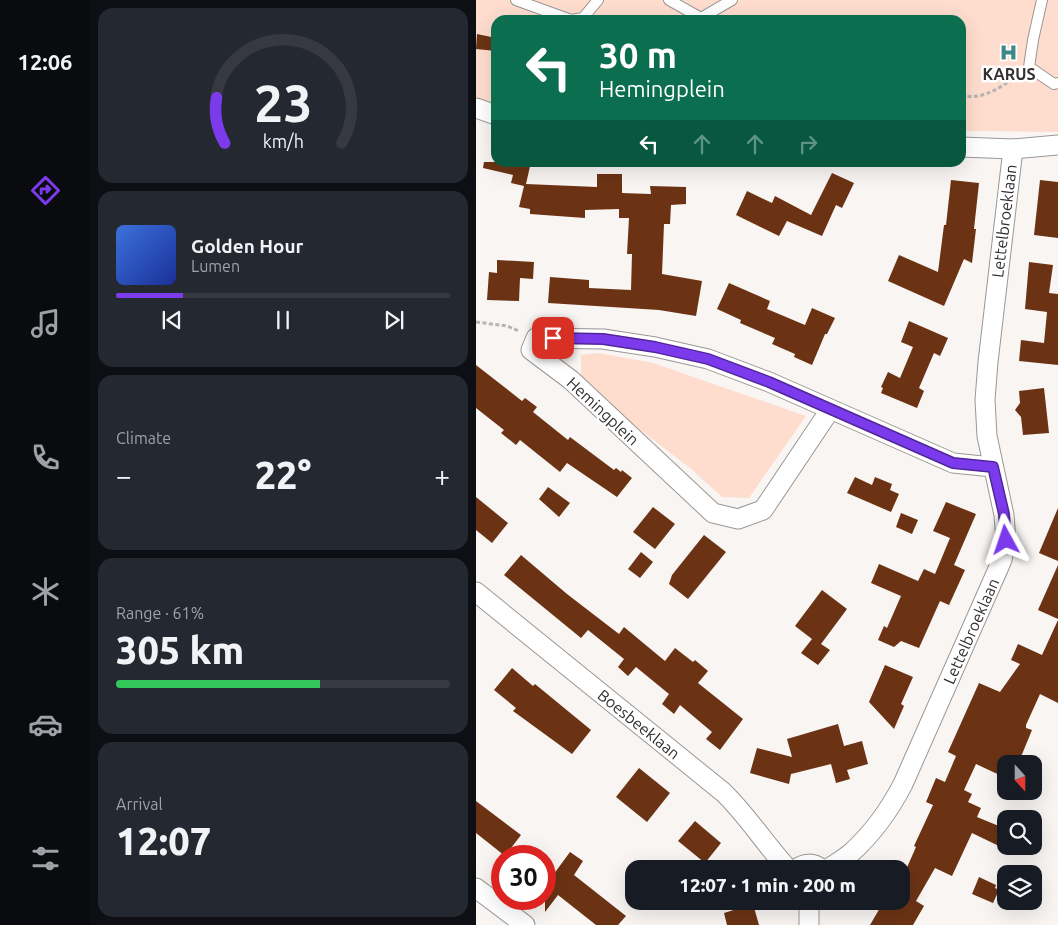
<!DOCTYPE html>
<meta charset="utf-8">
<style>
body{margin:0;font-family:Ubuntu,sans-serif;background:#242831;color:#f1f3f6;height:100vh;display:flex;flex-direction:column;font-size:19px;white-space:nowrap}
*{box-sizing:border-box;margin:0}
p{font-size:16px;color:#9ea1a6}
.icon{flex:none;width:28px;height:28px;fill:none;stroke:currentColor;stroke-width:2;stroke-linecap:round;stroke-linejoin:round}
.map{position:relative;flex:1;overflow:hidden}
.details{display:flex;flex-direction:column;gap:8px;padding:8px;background:#0d0f14;width:386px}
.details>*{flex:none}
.top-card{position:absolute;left:15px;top:15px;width:475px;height:152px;border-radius:15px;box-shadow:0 5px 20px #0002;background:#0b6e4f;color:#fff;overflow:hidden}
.needle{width:32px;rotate:159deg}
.fabs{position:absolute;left:521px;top:755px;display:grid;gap:10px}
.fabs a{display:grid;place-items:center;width:45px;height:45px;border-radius:10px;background:#171b24;box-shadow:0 5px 20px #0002;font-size:25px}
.speed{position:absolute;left:15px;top:845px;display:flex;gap:10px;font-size:25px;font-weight:700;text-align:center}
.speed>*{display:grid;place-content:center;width:65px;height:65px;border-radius:50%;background:#171b24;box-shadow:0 5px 20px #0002;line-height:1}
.speed .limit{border:8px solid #d22;background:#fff;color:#111}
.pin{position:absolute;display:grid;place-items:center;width:42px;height:42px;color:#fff;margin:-21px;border-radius:10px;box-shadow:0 2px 8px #0006}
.me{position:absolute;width:55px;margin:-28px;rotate:355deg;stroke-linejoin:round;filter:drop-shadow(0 0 4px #0008)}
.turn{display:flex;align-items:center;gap:18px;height:105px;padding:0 25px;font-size:22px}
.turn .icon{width:65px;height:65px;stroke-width:2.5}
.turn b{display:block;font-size:35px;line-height:42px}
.lanes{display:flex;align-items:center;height:48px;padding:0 25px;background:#0003;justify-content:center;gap:25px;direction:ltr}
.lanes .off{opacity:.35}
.big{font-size:38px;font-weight:800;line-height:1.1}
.details .card{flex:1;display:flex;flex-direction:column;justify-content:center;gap:8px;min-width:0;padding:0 18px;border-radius:15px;background:#242831}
.details .dial{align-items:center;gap:0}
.dial svg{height:130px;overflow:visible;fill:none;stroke:#363941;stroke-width:7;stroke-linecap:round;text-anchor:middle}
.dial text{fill:#f1f3f6;stroke:none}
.song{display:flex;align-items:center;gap:15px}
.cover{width:60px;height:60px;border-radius:8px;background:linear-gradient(135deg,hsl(220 70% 55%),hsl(230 70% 35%))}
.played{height:5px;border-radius:2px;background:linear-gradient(90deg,#7c3aed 20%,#363941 20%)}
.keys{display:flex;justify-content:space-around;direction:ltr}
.heat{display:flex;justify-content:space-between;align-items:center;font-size:28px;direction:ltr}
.charge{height:8px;border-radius:4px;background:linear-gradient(90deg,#34c759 61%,#363941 0)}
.trip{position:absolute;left:149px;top:860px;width:285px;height:50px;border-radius:15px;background:#171b24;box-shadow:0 5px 20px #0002;font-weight:800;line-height:50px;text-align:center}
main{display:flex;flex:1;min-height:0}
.menu{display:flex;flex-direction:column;width:90px;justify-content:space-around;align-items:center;background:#090b0e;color:#9ea1a6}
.menu .icon{width:35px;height:35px}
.menu .active{color:#7c3aed}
.menu b{font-size:22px;color:#f1f3f6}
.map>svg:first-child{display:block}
.green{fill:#ffddce}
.building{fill:#6b3314}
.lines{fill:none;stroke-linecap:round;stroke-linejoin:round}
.lane-casing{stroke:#9a9795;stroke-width:12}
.street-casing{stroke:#9a9795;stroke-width:21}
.path{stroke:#b7b4b3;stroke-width:3;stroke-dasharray:4 2.5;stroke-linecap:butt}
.lane{stroke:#fff;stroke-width:10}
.street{stroke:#fff;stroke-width:19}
.route-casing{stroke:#51269a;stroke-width:12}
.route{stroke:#7c3aed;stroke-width:9}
.labels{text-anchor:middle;stroke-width:5;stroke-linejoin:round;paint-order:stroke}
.poi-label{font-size:16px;font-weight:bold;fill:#323030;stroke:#fff}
.street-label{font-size:16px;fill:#323030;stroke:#fff}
</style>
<main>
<nav class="menu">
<b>12:06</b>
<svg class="icon active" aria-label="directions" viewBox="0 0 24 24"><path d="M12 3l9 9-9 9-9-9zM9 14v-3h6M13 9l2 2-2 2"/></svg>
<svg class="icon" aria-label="music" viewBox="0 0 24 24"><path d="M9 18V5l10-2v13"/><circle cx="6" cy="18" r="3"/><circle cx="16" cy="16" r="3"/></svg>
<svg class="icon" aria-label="phone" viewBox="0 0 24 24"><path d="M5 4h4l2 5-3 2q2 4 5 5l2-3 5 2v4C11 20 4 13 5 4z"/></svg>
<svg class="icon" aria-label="climate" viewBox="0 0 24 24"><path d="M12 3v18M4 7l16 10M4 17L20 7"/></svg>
<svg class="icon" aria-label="car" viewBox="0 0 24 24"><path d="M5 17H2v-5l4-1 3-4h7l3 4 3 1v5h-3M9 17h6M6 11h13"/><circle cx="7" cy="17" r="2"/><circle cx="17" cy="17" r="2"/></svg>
<svg class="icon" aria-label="filters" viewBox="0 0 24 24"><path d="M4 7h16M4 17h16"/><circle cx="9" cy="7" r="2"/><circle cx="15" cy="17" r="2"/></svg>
</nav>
<section class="details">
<div class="card dial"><svg viewBox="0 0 100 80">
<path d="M14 69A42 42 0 1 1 86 69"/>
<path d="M14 69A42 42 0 0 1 9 41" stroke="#7c3aed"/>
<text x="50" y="56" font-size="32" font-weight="700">23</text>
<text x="50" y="72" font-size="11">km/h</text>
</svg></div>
<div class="card">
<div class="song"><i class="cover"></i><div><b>Golden Hour</b><p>Lumen</p></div></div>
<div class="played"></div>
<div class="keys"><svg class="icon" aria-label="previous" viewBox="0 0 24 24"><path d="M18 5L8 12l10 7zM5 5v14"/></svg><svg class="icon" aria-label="pause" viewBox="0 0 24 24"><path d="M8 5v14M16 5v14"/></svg><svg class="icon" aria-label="next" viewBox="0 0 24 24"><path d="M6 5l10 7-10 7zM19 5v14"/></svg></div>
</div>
<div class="card"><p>Climate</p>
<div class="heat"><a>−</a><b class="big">22°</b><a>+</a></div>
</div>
<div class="card"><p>Range · 61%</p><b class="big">305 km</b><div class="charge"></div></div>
<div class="card"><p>Arrival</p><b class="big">12:07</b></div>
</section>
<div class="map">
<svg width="582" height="925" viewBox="0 0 582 925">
<rect width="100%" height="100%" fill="#f8f5f3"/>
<g class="green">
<polygon points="0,0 582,0 582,132 485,131 485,20 20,20 20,103 0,98"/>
<polygon points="122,353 177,363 330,416 273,498 246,497 214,468 137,409 105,379 105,355"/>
</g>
<g class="building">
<polygon points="1,34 20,38 20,51 0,49"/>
<polygon points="8,162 55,162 50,184 121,187 121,174 146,174 146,193 175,194 174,186 210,187 210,204 195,205 194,224 188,224 186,274 226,281 220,316 183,310 72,303 74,277 113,280 113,288 155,290 156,254 151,254 153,218 143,218 143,209 109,210 109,218 54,214 54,209 43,207 48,186 35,183 37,175 7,168"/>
<polygon points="356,173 378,183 366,208 360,205 346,236 311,221 303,236 260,215 271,191 296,203 299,196 335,215"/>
<polygon points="475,180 503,183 498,229 500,229 496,263 488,259 468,306 412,281 423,255 462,272 468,225 470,225"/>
<polygon points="564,180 582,182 582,238 558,235"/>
<polygon points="21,260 58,262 57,279 44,278 43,301 11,300 13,272 21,273"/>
<polygon points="553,262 577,265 573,293 582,294 582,365 543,361 545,340 568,343 571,312 549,309"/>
<polygon points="253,283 294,301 291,309 329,325 336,308 359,318 351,334 349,334 336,365 318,357 319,354 296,344 299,338 264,323 265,320 241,309"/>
<polygon points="433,321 472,338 464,356 458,353 443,388 448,391 441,408 405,393 407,388 405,387 412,372 424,378 437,347 425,342"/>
<polygon points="0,365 46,401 49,398 61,407 57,412 92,440 94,437 138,470 140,468 145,472 146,470 156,478 141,497 91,463 84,472 44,440 40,445 25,433 28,430 0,408"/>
<polygon points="568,388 573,433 547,435 545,417 539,410 544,403 543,391"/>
<polygon points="379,477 396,485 399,477 416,484 414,490 423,494 415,512 371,493"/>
<polygon points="72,487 94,503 83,517 63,499"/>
<polygon points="0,497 32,523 16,543 0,530"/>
<polygon points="470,502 500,514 478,565 489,570 473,605 464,601 443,648 425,641 418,647 402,640 408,626 411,628 425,596 395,583 403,564 442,581 448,569 459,574 474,538 457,531"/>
<polygon points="177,507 199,524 179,549 157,532"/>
<polygon points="582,508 582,561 563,553"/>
<polygon points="425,513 442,520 436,534 420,527"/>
<polygon points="228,535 250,552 212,599 193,584 196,575"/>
<polygon points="165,552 177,562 164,578 152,569"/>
<polygon points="45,555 91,594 143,634 148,627 189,661 199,648 217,662 219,660 232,671 222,683 267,719 244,750 230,739 236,732 204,705 198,714 186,704 193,694 160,667 152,676 142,667 148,659 112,630 105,638 28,575"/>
<polygon points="582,565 582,619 562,610"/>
<polygon points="346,590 371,609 345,644 354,650 342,665 325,653 336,639 319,626"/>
<polygon points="582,620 582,703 564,694 550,725 550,728 556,730 542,764 530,764 530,778 500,764 488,790 496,794 492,802 505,808 501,817 530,829 530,835 525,847 496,833 476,876 459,868 440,901 448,906 437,925 394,925 408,901 425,901 425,881 440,847 438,846 457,805 450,802 460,778 469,782 480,756 472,752 503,683 524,692 544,664 535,660 542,644 566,655"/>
<polygon points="409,665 437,677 425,704 428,706 418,729 393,702"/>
<polygon points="36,668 57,686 59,684 115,730 96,754 37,711 40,708 18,690"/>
<polygon points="362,724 368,746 386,741 392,764 371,770 374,779 360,783 355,764 315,774 313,784 274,773 281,748 316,757 311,739"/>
<polygon points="163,768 194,793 171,822 140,797"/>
<polygon points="0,801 45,835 29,856 0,833"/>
<polygon points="219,821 245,843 229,863 202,841"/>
<polygon points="94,852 107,861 98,875 150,916 142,925 120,925 82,895 69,912 69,886"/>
<polygon points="503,877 520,885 519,888 523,890 517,903 496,894"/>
<polygon points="277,904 283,925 251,925 248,913"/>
</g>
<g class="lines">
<defs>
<g id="lane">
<polyline points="40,0 95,20 107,18 122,0"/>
<polyline points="193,0 225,18 256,0"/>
<polyline points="566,0 557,40 553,67 578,84 582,83"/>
</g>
<g id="street">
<polyline points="0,108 20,115"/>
<polyline points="485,147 537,149 582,145"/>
<polyline points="354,410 287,510 262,519 237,513 95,380 55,350 60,338 127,339 179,347 232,359 293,382 477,463 517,467"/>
<path d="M0,592L247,792C271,815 289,844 312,869"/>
<path d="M320,869C328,863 337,862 345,869"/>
<path d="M352,869C359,864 368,859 375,853C396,834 414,809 427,784L526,560L530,540L528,515L511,436L509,400L512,362L537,149"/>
<polyline points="0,888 49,925"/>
<polyline points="333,901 333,925"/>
</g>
</defs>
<use href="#lane" class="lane-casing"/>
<use href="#street" class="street-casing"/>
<g class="path">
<path d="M485,95C507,101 525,87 542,75"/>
<polyline points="0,322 31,326 43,331"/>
</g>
<use href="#lane" class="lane"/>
<use href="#street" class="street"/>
</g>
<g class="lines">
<defs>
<polyline id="route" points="77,338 127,339 179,347 232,359 293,382 477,463 517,467 528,514 530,540"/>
</defs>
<use href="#route" class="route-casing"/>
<use href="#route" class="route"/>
</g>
<defs>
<symbol id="hospital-bare" viewBox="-9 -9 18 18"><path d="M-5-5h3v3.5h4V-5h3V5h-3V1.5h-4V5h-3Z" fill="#3f8889" stroke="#fff" stroke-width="2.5" paint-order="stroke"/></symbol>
</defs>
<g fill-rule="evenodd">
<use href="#hospital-bare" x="520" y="40" width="25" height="25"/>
</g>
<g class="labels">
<g class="poi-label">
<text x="533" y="80">KARUS</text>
</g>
<g class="street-label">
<text transform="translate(528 221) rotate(-83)" y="6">Lettelbroeklaan</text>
<text transform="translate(127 411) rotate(43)" y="6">Hemingplein</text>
<text transform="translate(495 631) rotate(-66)" y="6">Lettelbroeklaan</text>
<text transform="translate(163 724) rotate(39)" y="6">Boesbeeklaan</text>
</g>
</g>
</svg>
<div class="fabs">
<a><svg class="needle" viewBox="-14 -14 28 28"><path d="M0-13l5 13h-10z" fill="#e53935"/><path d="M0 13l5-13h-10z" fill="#9ea1a6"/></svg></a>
<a><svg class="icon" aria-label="search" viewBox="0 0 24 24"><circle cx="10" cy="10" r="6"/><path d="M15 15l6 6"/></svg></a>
<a><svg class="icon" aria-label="layers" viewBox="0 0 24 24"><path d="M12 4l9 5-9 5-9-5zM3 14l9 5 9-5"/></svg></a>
</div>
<div class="speed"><div class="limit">30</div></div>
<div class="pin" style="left:77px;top:338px;background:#d93025"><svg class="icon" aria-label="arrive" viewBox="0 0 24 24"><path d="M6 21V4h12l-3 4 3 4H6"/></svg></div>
<svg class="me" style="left:530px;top:540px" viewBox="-20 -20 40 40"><path d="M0-17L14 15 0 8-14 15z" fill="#7c3aed" stroke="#fff" stroke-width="4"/></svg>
<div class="trip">12:07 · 1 min · 200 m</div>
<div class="top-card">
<div class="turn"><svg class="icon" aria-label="left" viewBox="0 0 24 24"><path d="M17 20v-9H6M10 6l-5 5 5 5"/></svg><div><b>30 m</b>Hemingplein</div></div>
<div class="lanes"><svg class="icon" aria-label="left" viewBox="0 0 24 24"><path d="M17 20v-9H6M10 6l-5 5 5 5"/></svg><svg class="icon off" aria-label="ahead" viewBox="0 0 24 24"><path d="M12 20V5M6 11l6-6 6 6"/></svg><svg class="icon off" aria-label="ahead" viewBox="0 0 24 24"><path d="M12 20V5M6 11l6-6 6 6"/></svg><svg class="icon off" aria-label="right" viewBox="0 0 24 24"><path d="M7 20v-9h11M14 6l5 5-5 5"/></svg></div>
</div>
</div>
</main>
